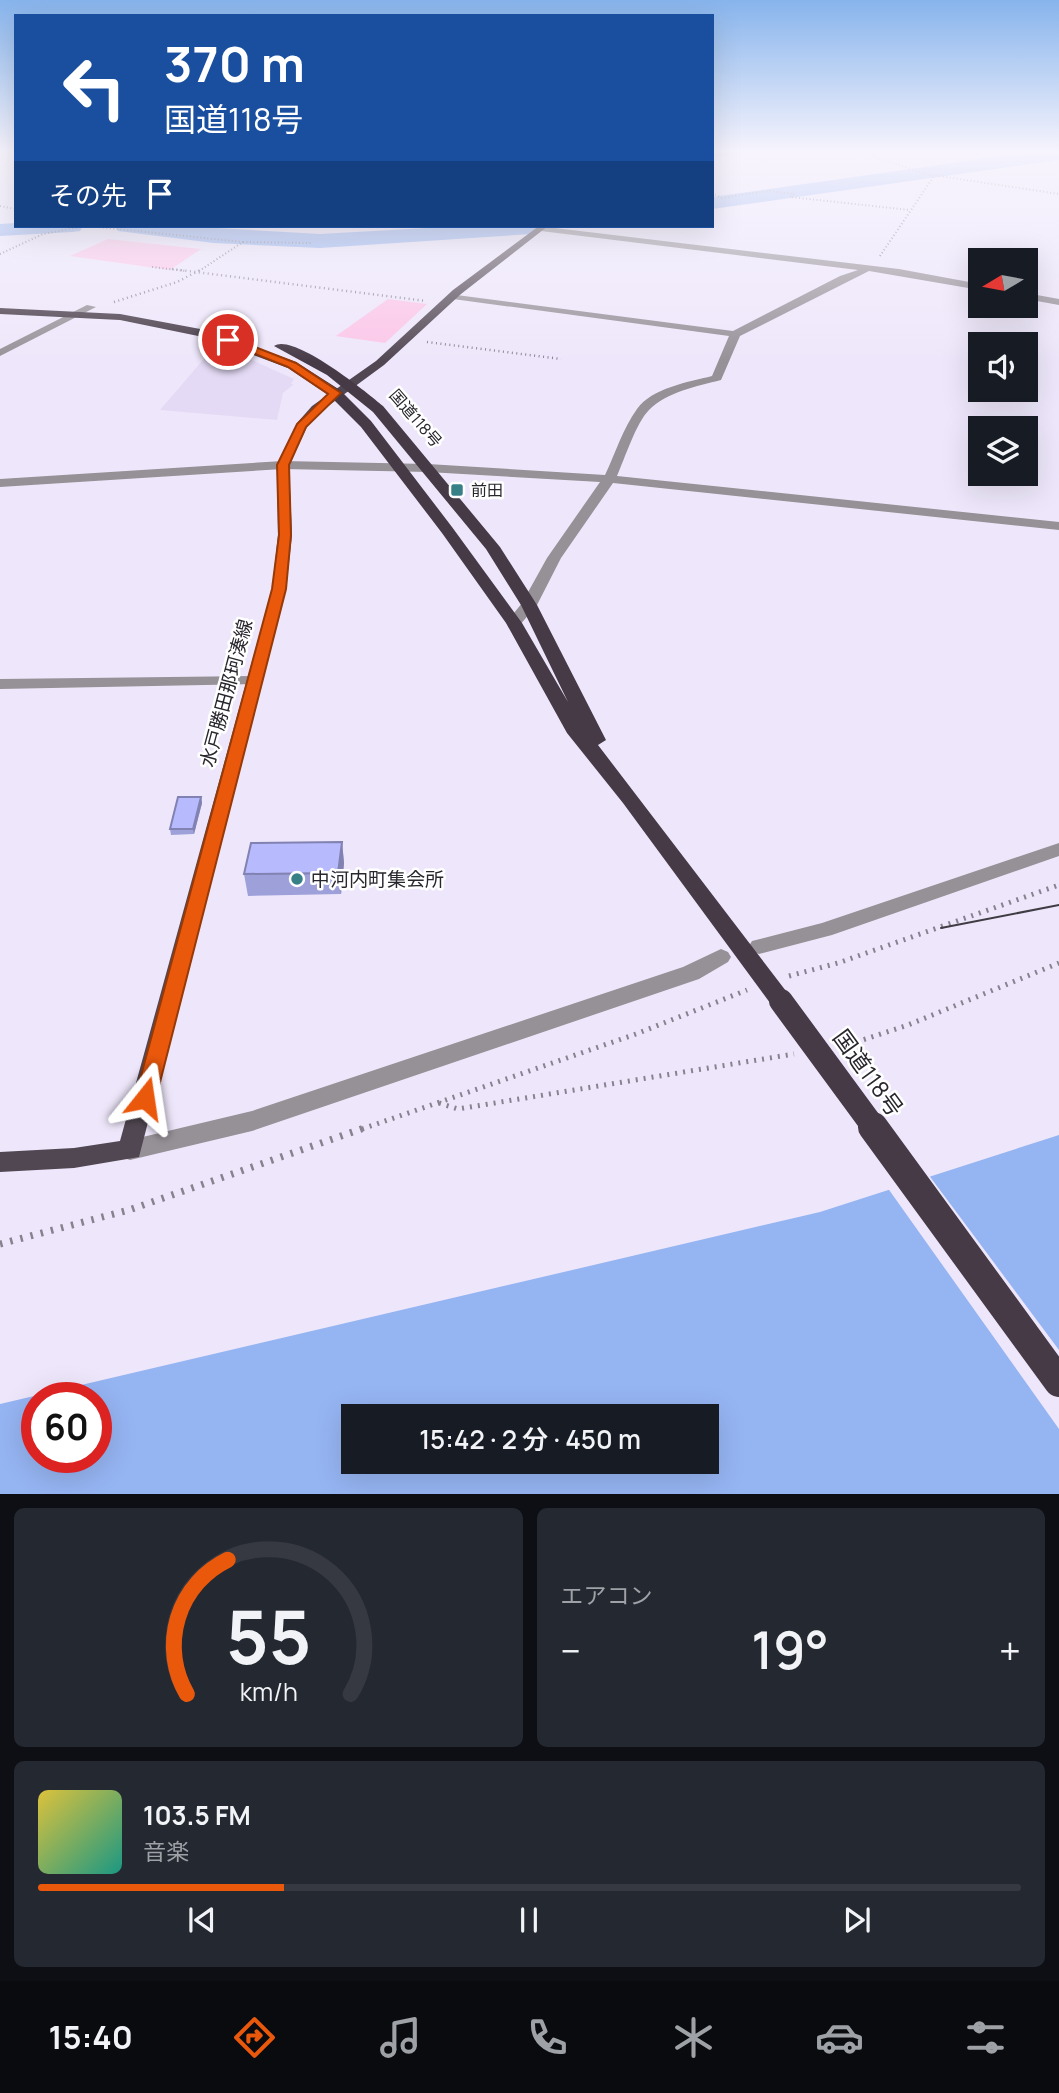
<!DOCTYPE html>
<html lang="ja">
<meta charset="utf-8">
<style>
body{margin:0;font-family:Manrope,"Noto Sans JP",sans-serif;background:#242831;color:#f1f3f6;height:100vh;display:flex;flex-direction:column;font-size:26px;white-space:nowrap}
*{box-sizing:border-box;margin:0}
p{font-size:23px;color:#9ea1a6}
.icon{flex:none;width:38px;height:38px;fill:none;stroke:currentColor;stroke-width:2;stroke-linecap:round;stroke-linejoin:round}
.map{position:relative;height:1494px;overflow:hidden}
.sheet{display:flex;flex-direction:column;gap:14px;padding:14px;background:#0d0f14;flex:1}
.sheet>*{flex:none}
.guide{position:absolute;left:14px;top:14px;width:700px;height:214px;border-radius:0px;box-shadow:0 7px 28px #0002;background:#1a4fa0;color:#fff;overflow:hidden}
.needle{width:46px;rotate:260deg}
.tools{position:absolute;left:968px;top:248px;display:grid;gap:14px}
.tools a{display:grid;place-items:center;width:70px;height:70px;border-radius:0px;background:#171b24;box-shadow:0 7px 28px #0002;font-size:35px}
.speed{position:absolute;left:21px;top:1382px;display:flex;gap:14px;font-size:35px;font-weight:700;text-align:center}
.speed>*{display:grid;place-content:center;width:91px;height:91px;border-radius:50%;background:#171b24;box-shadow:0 7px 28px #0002;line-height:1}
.speed .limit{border:10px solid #d22;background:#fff;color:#111}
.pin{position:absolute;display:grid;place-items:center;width:60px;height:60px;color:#fff;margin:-30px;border:4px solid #fff;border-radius:50%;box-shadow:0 2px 7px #0007}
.me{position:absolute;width:77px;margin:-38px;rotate:15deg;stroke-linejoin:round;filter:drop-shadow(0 0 5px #0008)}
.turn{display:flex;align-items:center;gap:24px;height:147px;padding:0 35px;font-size:32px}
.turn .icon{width:91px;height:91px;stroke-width:2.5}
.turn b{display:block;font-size:49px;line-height:60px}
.then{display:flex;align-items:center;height:66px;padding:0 35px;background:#0003;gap:14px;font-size:26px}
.big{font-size:52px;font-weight:600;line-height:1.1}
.sheet .card{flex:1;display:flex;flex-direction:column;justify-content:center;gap:10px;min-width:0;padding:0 24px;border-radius:10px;background:#242831}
.sheet .dial{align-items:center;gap:0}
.dial svg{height:182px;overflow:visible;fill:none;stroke:#363941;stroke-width:7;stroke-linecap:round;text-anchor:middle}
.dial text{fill:#f1f3f6;stroke:none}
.song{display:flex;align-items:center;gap:21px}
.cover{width:84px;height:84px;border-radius:10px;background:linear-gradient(135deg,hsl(50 70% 55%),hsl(170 70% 35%))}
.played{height:7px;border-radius:4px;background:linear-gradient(90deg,#ea580c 25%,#363941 25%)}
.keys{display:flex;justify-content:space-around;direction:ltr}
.heat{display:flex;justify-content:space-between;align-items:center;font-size:38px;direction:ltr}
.sheet .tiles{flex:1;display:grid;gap:14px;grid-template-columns:1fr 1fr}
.card:last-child{grid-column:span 2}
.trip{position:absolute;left:341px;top:1404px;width:378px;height:70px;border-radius:0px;background:#171b24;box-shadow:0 7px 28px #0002;font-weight:600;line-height:70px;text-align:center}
.tab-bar{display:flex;height:112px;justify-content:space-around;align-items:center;background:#090b0e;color:#9ea1a6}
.tab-bar .icon{width:49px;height:49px}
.tab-bar .on{color:#ea580c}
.tab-bar b{font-size:32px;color:#f1f3f6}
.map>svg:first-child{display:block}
.built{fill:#e4daf5}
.green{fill:#fcc6e8}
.water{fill:#95b4f2;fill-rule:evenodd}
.pier{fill:#eee7fb}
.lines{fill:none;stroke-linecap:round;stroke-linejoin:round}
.river{fill:#95b4f2;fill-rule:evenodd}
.path-far3{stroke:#878290;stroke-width:2;stroke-dasharray:1 2.5;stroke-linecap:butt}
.path-far2{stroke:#878290;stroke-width:2.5;stroke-dasharray:1 3.5;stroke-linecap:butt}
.path-far1{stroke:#878290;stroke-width:5;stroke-dasharray:2 6;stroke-linecap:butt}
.path{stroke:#878290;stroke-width:7;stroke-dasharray:2.5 8;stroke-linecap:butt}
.minor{fill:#969097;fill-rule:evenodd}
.primary{fill:#514752;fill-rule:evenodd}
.trunk{fill:#453a46;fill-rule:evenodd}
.tram{stroke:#3f3c44;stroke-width:2}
.trunk-bridge-far1{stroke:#453a46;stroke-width:24}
.trunk-bridge{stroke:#453a46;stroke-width:30}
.wall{fill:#9ea0da}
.shaded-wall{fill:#8182b2}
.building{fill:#b8bafe;stroke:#8182b2;stroke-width:2}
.route{fill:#ea580c;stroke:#983908;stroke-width:2}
.poi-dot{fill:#388088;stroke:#fff;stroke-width:2.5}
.labels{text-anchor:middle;stroke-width:5;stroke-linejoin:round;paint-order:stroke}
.far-street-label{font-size:16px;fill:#29262d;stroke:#fff}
.far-poi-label{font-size:16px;fill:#29262d;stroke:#fff;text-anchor:start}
.street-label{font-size:19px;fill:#29262d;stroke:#fff}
.poi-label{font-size:19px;fill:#29262d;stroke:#fff;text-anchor:start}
.near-street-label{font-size:23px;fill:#29262d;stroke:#fff}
</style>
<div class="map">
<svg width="1059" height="1495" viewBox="0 0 1059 1495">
<rect width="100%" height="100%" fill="#eee7fb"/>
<polygon class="built" points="214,347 236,353 294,379 291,384 294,384 283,393 277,420 160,410"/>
<g class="green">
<polygon points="108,239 201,249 170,270 70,256"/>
<polygon points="388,299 427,304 385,343 336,336"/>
</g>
<path class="water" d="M1059,1135V1494H0V1404L820,1212ZM37,1398H96V1458H37ZM354,1416H707V1461H354Z"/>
<polygon class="pier" points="928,1174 1059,1350 1059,1429 887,1187"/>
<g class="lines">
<g class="river">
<polygon points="1031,152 1059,152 1059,160 712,209 712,197"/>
<polygon points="16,223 16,226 83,226 80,231 72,232 0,236 0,224"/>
<polygon points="115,226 181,226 320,234 463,226 540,226 542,228 539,233 531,234 320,248 214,243 118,231"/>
</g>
<g class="path-far3">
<polyline points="859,152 926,174 1059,194"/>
<polyline points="712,193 722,198 769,191 794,194 790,197 910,210"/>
<polyline points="0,206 16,209"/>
<polyline points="89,226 243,242 199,271"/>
<polyline points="243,242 312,243"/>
<polyline points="0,254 43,234 86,226"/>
<polyline points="880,256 934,176"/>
<polyline points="152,267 186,271"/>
</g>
<g class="path-far2">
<polyline points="172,269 426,301"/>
<polyline points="114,302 177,282 202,269"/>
<polyline points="427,342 561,359"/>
</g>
<g class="path-far1">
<polyline points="789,976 838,963 1059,885"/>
<polyline points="841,1047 908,1025 1059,963"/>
<polyline points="439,1103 458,1109 794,1054"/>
<polyline points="362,1129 636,1034 747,990"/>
</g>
<polyline class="path" points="0,1244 129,1210 367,1127"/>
<g class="minor">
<polygon points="744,152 740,154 712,157 712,153"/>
<path d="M538,226L899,269L980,284V290L869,271L740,336L721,380C697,386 667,392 649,410C636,423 625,458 617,476L1059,522V530L613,483L561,558L537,605L519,626L514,628L506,623L522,603L547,558L600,482L428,472L283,469L0,487V479L283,461L428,464L605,475C615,454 623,428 637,409C652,388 688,382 712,376L729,336L453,299L448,296L449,294L733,331L840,276L858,270L541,231L537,228Z"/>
<polygon points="1026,293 1059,299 1059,305 1026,299"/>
<polygon points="87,305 96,307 0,356 0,349"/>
<polygon points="254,676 260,678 262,681 260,684 0,689 0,679"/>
<polygon points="1059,843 1059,856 832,935 759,954 752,951 749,946 752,941 822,923"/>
<polygon points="721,949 728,952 731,957 728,962 699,979 252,1131 130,1160 121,1157 118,1150 121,1143 130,1140 252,1111 683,967"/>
</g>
<polygon class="primary" points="539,226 548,226 461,294 384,365 320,412 307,427 289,465 292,535 286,589 139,1157 74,1168 0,1172 0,1152 74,1148 120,1141 272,589 278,535 277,465 297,423 312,406 376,361 453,290"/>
<path class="trunk" d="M0,308L120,314L211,331L296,362L340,390L371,421L452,527L522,623L568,702L521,605L486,549L373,412L327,375L274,346C292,332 367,392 383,406L500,547L537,605L606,740L598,745L789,995L793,1001L789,1007L781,1010L773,1007L623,803L567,733L506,623L442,533L361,427L330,396L288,368L208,338L120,320L0,314Z"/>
<polyline class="tram" points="941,928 1059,905"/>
<polyline class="trunk-bridge-far1" points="781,1001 875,1129"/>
<polyline class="trunk-bridge" points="873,1127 1059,1382"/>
</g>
<g class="wall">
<polygon points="201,797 202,803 194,834 171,835 170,829"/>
<polygon points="342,842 344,863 341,894 248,896 244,874"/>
</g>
<g class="shaded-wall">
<polygon points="201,797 202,803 194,834 193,829"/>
<polygon points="342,842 344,863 341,894 338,873"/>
</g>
<g class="building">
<polygon points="178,797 201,797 193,829 170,829"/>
<polygon points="342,842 338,873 244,874 251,843"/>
</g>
<linearGradient id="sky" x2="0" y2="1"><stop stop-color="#87b4ec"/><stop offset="0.42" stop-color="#f7f4fd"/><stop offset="1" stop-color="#f7f4fd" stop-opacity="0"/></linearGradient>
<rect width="1059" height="362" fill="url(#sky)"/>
<polygon class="route" points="225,338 232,338 296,363 341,393 306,427 289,465 291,535 286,589 156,1098 153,1104 145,1106 138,1104 135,1098 272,589 279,535 277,465 297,424 328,394 288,367 225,342"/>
<g class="poi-dot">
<rect x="450" y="483" width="14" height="14" rx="3.5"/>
<circle cx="297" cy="879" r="7"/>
</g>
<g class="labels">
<g class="far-street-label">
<text transform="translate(416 418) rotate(49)" y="6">国道118号</text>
</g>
<g class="far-poi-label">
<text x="471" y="496">前田</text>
</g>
<g class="street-label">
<text transform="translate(226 693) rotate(-75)" y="7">水戸勝田那珂湊線</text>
</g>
<g class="poi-label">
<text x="311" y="886">中河内町集会所</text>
</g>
<g class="near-street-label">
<text transform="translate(868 1073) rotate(54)" y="8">国道118号</text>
</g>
</g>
</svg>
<div class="tools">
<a><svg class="needle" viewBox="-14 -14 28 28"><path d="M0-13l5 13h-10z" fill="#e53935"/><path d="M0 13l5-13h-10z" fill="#9ea1a6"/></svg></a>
<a><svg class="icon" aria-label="sound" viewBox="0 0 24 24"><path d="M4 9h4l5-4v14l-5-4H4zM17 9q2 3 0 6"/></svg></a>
<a><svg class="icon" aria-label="layers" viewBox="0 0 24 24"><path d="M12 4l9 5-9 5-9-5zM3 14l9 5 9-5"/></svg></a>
</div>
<div class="speed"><div class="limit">60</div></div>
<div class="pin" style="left:228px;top:340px;background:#d93025"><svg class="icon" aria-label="arrive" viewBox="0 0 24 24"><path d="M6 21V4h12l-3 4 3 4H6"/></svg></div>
<svg class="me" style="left:145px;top:1098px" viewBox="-20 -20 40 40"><path d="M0-17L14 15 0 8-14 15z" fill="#ea580c" stroke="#fff" stroke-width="4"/></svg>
<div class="trip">15:42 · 2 分 · 450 m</div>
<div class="guide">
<div class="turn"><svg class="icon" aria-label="left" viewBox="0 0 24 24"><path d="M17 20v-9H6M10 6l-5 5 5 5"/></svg><div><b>370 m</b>国道118号</div></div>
<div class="then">その先<svg class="icon" aria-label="arrive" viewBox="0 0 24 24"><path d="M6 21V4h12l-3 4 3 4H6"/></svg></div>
</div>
</div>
<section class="sheet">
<div class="tiles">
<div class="card dial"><svg viewBox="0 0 100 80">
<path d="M14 69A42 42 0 1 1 86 69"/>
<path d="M14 69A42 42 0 0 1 32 10" stroke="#ea580c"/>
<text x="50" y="56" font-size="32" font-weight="700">55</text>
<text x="50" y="72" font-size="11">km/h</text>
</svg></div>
<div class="card"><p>エアコン</p>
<div class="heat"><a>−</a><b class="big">19°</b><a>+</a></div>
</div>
<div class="card">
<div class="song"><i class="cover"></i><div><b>103.5 FM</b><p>音楽</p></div></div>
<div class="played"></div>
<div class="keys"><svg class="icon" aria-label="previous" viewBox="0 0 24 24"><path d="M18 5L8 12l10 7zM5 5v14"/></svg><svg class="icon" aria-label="pause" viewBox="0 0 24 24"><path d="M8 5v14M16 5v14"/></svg><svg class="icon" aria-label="next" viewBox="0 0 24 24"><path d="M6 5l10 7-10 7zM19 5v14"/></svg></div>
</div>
</div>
</section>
<nav class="tab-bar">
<b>15:40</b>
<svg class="icon on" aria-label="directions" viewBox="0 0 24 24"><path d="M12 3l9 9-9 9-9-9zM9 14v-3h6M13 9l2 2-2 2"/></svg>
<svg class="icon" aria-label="music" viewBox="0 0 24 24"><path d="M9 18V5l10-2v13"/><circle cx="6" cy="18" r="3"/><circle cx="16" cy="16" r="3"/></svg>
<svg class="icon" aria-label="phone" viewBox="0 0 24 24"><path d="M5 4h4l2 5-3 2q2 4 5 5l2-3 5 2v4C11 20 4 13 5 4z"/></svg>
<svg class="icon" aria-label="climate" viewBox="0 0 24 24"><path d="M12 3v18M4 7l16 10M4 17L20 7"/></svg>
<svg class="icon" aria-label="car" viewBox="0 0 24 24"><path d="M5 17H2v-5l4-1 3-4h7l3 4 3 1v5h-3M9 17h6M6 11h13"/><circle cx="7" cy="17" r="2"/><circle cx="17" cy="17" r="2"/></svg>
<svg class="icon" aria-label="filters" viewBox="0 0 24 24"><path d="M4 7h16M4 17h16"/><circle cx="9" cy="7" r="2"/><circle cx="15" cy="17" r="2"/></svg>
</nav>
